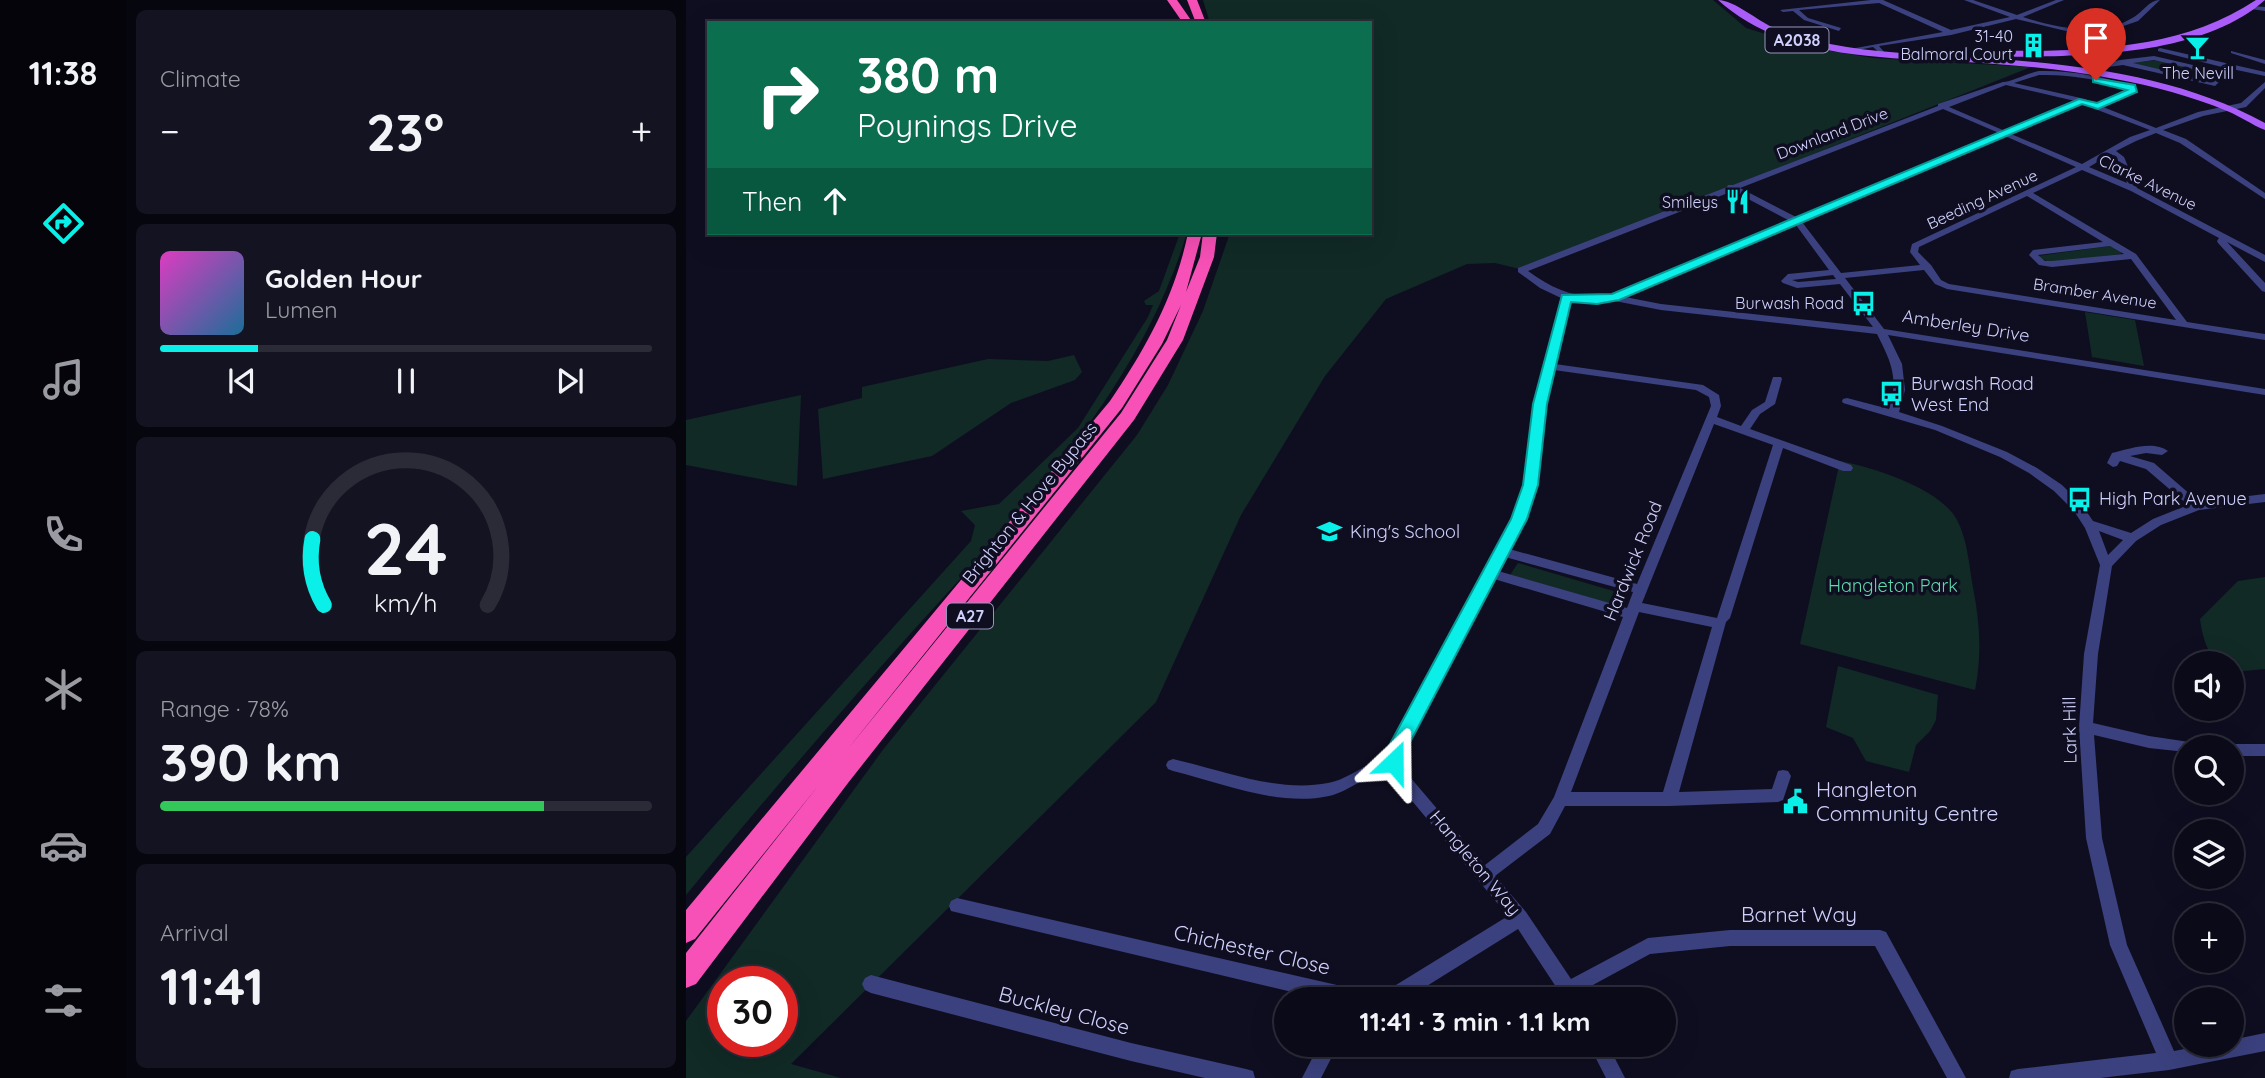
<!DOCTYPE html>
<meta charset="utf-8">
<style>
body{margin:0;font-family:Quicksand,sans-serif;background:#141322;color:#f1f3f6;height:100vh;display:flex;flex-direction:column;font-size:26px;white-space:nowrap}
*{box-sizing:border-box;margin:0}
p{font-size:23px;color:#9a9aa2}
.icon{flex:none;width:38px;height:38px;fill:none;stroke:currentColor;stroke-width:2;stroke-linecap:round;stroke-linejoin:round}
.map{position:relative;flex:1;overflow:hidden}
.drawer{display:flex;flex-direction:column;gap:10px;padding:10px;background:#06060e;width:560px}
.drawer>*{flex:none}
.banner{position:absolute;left:21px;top:21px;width:665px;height:214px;border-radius:0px;box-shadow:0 7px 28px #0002,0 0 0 2px #2b2b38;background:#0b6e4f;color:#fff;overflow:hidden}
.tools{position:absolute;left:1488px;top:651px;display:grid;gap:14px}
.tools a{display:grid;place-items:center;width:70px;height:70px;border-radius:50%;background:#0b0a19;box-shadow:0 7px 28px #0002,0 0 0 2px #2b2b38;font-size:35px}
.speed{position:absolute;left:21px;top:966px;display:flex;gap:14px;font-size:35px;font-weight:700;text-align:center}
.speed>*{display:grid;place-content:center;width:91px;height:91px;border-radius:50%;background:#0b0a19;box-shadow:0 7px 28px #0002,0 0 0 2px #2b2b38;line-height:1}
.speed .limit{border:10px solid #d22;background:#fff;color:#111}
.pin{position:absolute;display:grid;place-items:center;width:60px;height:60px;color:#fff;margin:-72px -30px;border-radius:50% 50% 50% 0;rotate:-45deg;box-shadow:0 0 7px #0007}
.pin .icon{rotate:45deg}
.me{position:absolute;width:77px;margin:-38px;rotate:23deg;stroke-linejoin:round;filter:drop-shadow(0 0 5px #0008)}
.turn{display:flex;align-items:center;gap:24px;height:147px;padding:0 35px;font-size:32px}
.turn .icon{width:91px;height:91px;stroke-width:2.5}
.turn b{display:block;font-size:49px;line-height:60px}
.then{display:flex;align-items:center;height:66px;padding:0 35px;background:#0003;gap:14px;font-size:26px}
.big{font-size:52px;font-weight:700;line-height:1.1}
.drawer .tile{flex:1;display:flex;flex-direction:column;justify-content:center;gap:10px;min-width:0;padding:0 24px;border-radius:10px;background:#141322}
.drawer .dial{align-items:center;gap:0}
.dial svg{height:182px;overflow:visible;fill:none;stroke:#2b2b38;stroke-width:7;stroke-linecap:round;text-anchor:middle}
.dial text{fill:#f1f3f6;stroke:none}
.song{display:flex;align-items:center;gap:21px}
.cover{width:84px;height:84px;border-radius:10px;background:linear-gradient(135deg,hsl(310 70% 55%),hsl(200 70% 35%))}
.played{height:7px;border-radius:4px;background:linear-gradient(90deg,#0aefe8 20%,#2b2b38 20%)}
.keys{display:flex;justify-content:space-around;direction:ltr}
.heat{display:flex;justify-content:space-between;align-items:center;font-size:38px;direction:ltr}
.charge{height:10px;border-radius:5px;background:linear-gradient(90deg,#34c759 78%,#2b2b38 0)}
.trip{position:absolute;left:588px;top:987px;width:402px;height:70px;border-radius:35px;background:#0b0a19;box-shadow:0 7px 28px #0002,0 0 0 2px #2b2b38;font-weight:700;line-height:70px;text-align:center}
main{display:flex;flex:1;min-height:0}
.dock{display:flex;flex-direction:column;width:126px;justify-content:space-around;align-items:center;background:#04040a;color:#9a9aa2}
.dock .icon{width:49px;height:49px}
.dock .selected{color:#0aefe8}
.dock b{font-size:32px;color:#f1f3f6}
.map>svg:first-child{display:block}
.green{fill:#112a26;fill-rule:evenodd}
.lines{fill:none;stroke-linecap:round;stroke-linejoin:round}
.minor{fill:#3b417e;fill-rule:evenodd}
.major{fill:#aa5cf8;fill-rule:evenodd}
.highway{fill:#f750b6;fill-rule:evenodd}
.route{fill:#0aefe8;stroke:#069b97;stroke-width:2}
.labels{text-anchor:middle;stroke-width:7;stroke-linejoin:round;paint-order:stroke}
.far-poi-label{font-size:16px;fill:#d0d0fd;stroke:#0f0e21;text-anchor:end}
.shield{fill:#0f0e21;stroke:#9696bb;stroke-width:2}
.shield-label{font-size:16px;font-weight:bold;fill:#d0d0fd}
.far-street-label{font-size:16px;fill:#d0d0fd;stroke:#0f0e21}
.street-label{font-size:18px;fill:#d0d0fd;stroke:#0f0e21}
.poi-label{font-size:18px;fill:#d0d0fd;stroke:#0f0e21;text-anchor:start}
.park-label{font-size:18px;fill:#5fd9ab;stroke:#0f0e21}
.near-poi-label{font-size:21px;fill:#d0d0fd;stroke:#0f0e21;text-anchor:start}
.near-street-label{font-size:21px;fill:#d0d0fd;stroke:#0f0e21}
</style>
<main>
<nav class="dock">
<b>11:38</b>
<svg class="icon selected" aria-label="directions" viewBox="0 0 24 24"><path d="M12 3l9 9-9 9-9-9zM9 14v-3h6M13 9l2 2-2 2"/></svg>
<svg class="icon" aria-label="music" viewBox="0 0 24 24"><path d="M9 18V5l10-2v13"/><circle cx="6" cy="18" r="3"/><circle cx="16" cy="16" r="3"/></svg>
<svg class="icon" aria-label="phone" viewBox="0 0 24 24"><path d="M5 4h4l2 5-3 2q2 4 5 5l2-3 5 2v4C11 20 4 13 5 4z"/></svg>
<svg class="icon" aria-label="climate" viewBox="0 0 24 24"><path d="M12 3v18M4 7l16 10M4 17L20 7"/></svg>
<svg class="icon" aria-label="car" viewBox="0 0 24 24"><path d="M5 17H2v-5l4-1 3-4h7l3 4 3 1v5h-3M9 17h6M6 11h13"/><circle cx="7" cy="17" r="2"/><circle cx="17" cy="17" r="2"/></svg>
<svg class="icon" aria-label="filters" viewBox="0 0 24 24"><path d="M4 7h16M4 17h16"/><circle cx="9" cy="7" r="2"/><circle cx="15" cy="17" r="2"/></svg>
</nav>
<section class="drawer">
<div class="tile"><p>Climate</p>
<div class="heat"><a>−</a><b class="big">23°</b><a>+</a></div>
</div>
<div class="tile">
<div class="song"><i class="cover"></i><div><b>Golden Hour</b><p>Lumen</p></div></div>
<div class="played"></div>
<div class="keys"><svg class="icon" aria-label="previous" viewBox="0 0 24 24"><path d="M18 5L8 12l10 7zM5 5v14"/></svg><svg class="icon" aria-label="pause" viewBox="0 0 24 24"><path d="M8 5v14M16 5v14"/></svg><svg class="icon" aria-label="next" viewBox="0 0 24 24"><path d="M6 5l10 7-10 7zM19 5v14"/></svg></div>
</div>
<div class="tile dial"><svg viewBox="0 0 100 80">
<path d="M14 69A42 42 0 1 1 86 69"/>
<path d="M14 69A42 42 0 0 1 9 40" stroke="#0aefe8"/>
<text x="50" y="56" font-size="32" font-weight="700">24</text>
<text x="50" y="72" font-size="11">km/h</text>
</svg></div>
<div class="tile"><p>Range · 78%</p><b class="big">390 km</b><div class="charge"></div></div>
<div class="tile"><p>Arrival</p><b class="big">11:41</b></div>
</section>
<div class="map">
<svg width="1579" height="1078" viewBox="0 0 1579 1078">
<rect width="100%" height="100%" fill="#0f0e21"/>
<g class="green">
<path d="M517,0H1027L1060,28L1121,47L1187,58L1345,67L838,270L809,263L781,264L700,299L639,376L555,515L470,702L105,1064L155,1078H0V1021L196,751L451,435L482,385L517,311L544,233H684V23H524ZM37,982H96V1041H37Z"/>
<polygon points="1472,60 1532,74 1533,75 1525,82 1443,63"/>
<path d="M494,233H501L500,236C451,394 333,513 225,633C148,719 73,806 0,895V857L285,541L289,525L275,511L313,504L392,428L462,317L467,305H460L458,301L473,291Z"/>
<polygon points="1424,246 1435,249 1435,254 1365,263 1351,256"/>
<polygon points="1399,312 1449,320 1458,366 1406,357"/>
<polygon points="388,355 396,372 389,380 325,403 246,456 137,479 132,409 176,398 176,387 302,359 362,361"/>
<polygon points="115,395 111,486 0,465 0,420"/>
<path d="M1154,461C1188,468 1254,488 1271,520C1282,541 1283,566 1287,588C1294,623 1296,655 1289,690L1114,644Z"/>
<polygon points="832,563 941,595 936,607 824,575"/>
<path d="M1579,577V669L1547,672L1545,663C1522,663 1517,639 1514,619L1552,581Z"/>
<polygon points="1152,666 1252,695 1250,720 1244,731 1230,745 1223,772 1180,761 1167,738 1140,727"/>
</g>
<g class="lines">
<g class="minor">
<path d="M1185,0H1197L1265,30L1324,17L1278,0H1287L1331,15L1370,0H1378L1337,17C1371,28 1415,38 1448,17C1457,12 1463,0 1474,0L1452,21L1426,30L1406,33L1384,32L1330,19L1265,35L1193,46L1199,53L1196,55L1187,47L1162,52L1159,50L1257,32L1193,3L1113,10L1122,18L1155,28L1153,31L1118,20L1107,11L1097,12L1094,10Z"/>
<polygon points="1567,6 1579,7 1579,11 1565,9"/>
<path d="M1474,48L1579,72V76L1546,69L1529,86L1437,65L1407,69L1404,67L1434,60L1468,56L1537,72L1540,68L1472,51V49ZM1468,60L1533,75L1527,82L1447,63Z"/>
<polygon points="1545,51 1579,60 1579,64 1545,53"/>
<path d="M1353,71C1386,70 1417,77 1448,86V93L1417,107L1470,128L1512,112L1555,103L1579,82V88L1560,107L1517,116L1477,130L1500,139L1579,193V199L1494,143L1470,133L1450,141L1430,151L1438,157L1451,188L1579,255V262L1541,242L1579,283V292L1576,291L1532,243L1531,241L1533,238L1445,191L1396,170L1347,193L1450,254L1501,322L1579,334V340L1261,289L1249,284L1238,270L1159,278L1198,329L1579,389V395L1202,335L1216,364L1219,390L1213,412L1256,426L1321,452L1351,468L1376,485L1396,505L1407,521L1445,533L1467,519L1502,505L1460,469L1434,461L1431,466L1427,467L1421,463L1426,453C1443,449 1467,440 1482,451L1476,455L1460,453L1444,456L1468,463L1513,502L1579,494V502L1513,510L1475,525L1450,541L1426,566L1412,654L1407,723L1463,736L1510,743L1512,747H1500V752L1463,748L1408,735L1416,838L1441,945L1488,1051L1519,1045H1545V1040L1579,1033V1051L1483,1070L1414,1078H1323L1325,1071L1332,1069L1470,1053L1424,945L1400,838L1393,727L1398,654L1414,565L1399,528L1388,511L1368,491L1343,473L1314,457L1249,430L1157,403L1156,401L1157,399L1161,398L1203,409C1213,377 1205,362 1191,334L975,310L929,301L901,303L884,300L869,364L1017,385L1033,395L1035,406L1031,417L1055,426L1066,410L1079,402L1087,377H1095L1096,379L1089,404L1074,414L1064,429L1165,465L1167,468L1165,471H1157L1097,448L1044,618L1040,622L993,792L1086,789L1092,771L1097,770L1102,771L1105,776L1097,800L1092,802L983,806H879L864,834L809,876L840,912L885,979L962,938L1044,930H1194L1200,932L1280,1078H1261L1189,946H1044L964,954L894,992L897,999H878L832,929L720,999H636L265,911L263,906L265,901L271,898L664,988L710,985L822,916L707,778L703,769C682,773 665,791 643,796C592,807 536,783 487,771L482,769L480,765L482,761L487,759C536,770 591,793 642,783C664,779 680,762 702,757L706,746L827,519L839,485L849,404L875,298L854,288L832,272V268L1041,187L1042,185H1047L1252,106V104L1317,82C1325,82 1342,73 1353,71ZM1353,75C1384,74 1413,80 1443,88V91L1410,104L1399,99L1328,83ZM1320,85L1389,101L1319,131L1263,107ZM1396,104L1464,130L1444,137L1396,164L1325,134ZM1257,109L1313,133L1112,218L1054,188ZM1319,136L1390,167L1226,244L1224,252L1234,265L1155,273L1116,222ZM1425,154L1431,158L1441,183L1403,167ZM1047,191L1104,221L927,295C893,300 869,291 842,271ZM1341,196L1417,242L1347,250L1343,255L1353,265L1366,267L1445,259L1490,320L1263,284L1255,280L1245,265L1232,252L1233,247ZM1110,225L1143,270L1102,274L1095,281L1097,283L1111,288L1154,284L1187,327L975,304L939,297ZM1424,246L1438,254L1366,261H1359L1352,255ZM1147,275L1150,279L1112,282L1106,280ZM868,370L1010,390L1023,397L1025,406L951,584L823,549L839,519L851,485L859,404ZM1028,424L1087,445L1031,618L956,603ZM1413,531L1437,540L1422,555ZM819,557L947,592L941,608L812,571ZM808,579L937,617L868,797L852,824L799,865L718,770L715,762L718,750ZM953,612L1026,627L977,792H885Z"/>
<polygon points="1545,744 1579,744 1579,756 1545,756 1545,747 1539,747"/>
<polygon points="185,975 445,1043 560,1069 567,1071 569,1078 519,1078 445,1061 185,993 179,990 176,984 179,978"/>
<polygon points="633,1045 652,1045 635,1078 616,1078"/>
<polygon points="903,1045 922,1045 939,1078 920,1078"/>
</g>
<g class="major">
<path d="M1032,0C1048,0 1072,21 1088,28C1106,36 1125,41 1144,44C1189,53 1236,54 1281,57C1382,63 1489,74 1579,123V130C1566,125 1554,116 1541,111C1505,96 1467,86 1429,79C1385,70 1341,66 1296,63C1210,57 1101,63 1032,0Z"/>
<path d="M1570,0H1579C1515,57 1396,56 1315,57L1311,54L1315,51C1403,51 1495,50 1570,0Z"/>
</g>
<g class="highway">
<polygon points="481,0 491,0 507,23 497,23"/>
<polygon points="501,0 511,0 520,23 510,23"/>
<path d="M502,233H516L500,292L514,257L517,233H531L528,257L497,340L448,420L162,783L10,984L0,988V953L132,786L9,939L0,943V910L424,401C460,348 489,296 502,233ZM495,305L481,340L435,413L161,750L436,408L476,344Z"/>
</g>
</g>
<polygon class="route" points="1407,78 1449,85 1451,92 1412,109 1396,104 933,300 911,304 885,302 861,404 852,485 841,519 720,750 715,768 701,768 698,762 704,744 825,519 837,485 847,404 876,295 926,294 1393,99 1411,103 1441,90 1407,82"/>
<defs>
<symbol id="building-bare" viewBox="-9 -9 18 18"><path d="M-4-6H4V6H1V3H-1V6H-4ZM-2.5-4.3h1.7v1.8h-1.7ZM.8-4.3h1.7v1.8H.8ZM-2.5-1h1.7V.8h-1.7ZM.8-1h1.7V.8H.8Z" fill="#0aefe8" stroke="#0f0e21" stroke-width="2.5" paint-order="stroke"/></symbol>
<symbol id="bar-bare" viewBox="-9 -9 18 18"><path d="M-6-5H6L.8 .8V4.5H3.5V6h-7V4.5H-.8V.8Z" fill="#0aefe8" stroke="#0f0e21" stroke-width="2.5" paint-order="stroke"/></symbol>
<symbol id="restaurant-bare" viewBox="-9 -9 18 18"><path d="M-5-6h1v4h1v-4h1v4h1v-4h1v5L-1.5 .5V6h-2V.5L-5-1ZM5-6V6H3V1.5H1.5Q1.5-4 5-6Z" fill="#0aefe8" stroke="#0f0e21" stroke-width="2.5" paint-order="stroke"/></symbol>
<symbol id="bus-bare" viewBox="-9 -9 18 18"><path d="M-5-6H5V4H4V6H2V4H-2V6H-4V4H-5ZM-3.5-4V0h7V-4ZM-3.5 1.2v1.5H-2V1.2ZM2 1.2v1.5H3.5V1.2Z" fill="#0aefe8" stroke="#0f0e21" stroke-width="2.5" paint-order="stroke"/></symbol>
<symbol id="school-bare" viewBox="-9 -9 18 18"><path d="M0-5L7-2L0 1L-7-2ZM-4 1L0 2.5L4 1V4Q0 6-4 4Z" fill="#0aefe8" stroke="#0f0e21" stroke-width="2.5" paint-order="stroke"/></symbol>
<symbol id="civic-bare" viewBox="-9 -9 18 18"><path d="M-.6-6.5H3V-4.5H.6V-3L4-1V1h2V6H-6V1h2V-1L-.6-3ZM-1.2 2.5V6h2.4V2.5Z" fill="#0aefe8" stroke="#0f0e21" stroke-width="2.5" paint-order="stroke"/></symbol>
</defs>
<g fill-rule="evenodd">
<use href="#building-bare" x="1330" y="28" width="35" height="35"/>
<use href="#bar-bare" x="1494" y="30" width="35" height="35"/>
<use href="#restaurant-bare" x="1034" y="184" width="35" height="35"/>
<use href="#bus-bare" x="1160" y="286" width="35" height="35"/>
<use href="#bus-bare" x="1188" y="376" width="35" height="35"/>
<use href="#bus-bare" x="1376" y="482" width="35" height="35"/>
<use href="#school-bare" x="626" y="514" width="35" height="35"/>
<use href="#civic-bare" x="1092" y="784" width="35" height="35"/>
</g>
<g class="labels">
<g class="far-poi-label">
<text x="1327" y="42">31-40<tspan x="1327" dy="18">Balmoral Court</tspan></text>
<text x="1512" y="79" text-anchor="middle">The Nevill</text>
<text x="1032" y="208">Smileys</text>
<text x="1158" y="309">Burwash Road</text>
</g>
<g class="shield">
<rect x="1079.5" y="27.5" width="63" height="25" rx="5"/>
<rect x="261" y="603.5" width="46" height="25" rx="5"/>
</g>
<g class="shield-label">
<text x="1111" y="46">A2038</text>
<text x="284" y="622">A27</text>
</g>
<g class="far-street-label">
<text transform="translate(1146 133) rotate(-21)" y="6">Downland Drive</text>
<text transform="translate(1462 182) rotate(26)" y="6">Clarke Avenue</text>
<text transform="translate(1296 199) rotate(-25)" y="6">Beeding Avenue</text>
<text transform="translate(1409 293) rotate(9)" y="6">Bramber Avenue</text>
</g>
<g class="street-label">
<text transform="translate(1280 326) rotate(9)" y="6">Amberley Drive</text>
<text transform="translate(344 503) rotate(-51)" y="6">Brighton &amp; Hove Bypass</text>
<text transform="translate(947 561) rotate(-68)" y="6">Hardwick Road</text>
<text transform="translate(1384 730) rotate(-91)" y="6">Lark Hill</text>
<text transform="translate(789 863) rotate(50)" y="6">Hangleton Way</text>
</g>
<g class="poi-label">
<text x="1225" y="390">Burwash Road<tspan x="1225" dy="21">West End</tspan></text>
<text x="1413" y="505">High Park Avenue</text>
<text x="664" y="538">King's School</text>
</g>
<g class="park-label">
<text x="1207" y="592">Hangleton Park</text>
</g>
<g class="near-poi-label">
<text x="1130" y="797">Hangleton<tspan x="1130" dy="24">Community Centre</tspan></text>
</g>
<g class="near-street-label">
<text x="1113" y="922">Barnet Way</text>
<text transform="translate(566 950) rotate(13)" y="7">Chichester Close</text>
<text transform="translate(378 1011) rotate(15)" y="7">Buckley Close</text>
</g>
</g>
</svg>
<div class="tools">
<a><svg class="icon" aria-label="sound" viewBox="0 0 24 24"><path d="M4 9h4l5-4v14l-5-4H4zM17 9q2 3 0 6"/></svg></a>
<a><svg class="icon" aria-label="search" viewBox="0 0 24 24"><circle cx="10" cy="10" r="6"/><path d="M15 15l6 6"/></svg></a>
<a><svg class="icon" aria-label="layers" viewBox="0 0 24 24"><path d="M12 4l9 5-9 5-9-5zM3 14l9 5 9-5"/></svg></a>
<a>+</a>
<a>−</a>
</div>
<div class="speed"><div class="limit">30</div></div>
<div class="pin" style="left:1410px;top:80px;background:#d93025"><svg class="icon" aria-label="arrive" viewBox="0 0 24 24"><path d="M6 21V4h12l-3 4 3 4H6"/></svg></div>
<svg class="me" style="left:708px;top:762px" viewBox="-20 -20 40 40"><path d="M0-17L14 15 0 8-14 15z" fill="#0aefe8" stroke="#fff" stroke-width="4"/></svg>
<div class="trip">11:41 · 3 min · 1.1 km</div>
<div class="banner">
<div class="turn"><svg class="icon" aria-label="right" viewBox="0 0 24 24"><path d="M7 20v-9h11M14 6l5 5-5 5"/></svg><div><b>380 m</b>Poynings Drive</div></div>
<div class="then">Then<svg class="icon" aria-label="ahead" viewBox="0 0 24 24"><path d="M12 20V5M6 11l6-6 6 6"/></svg></div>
</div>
</div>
</main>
